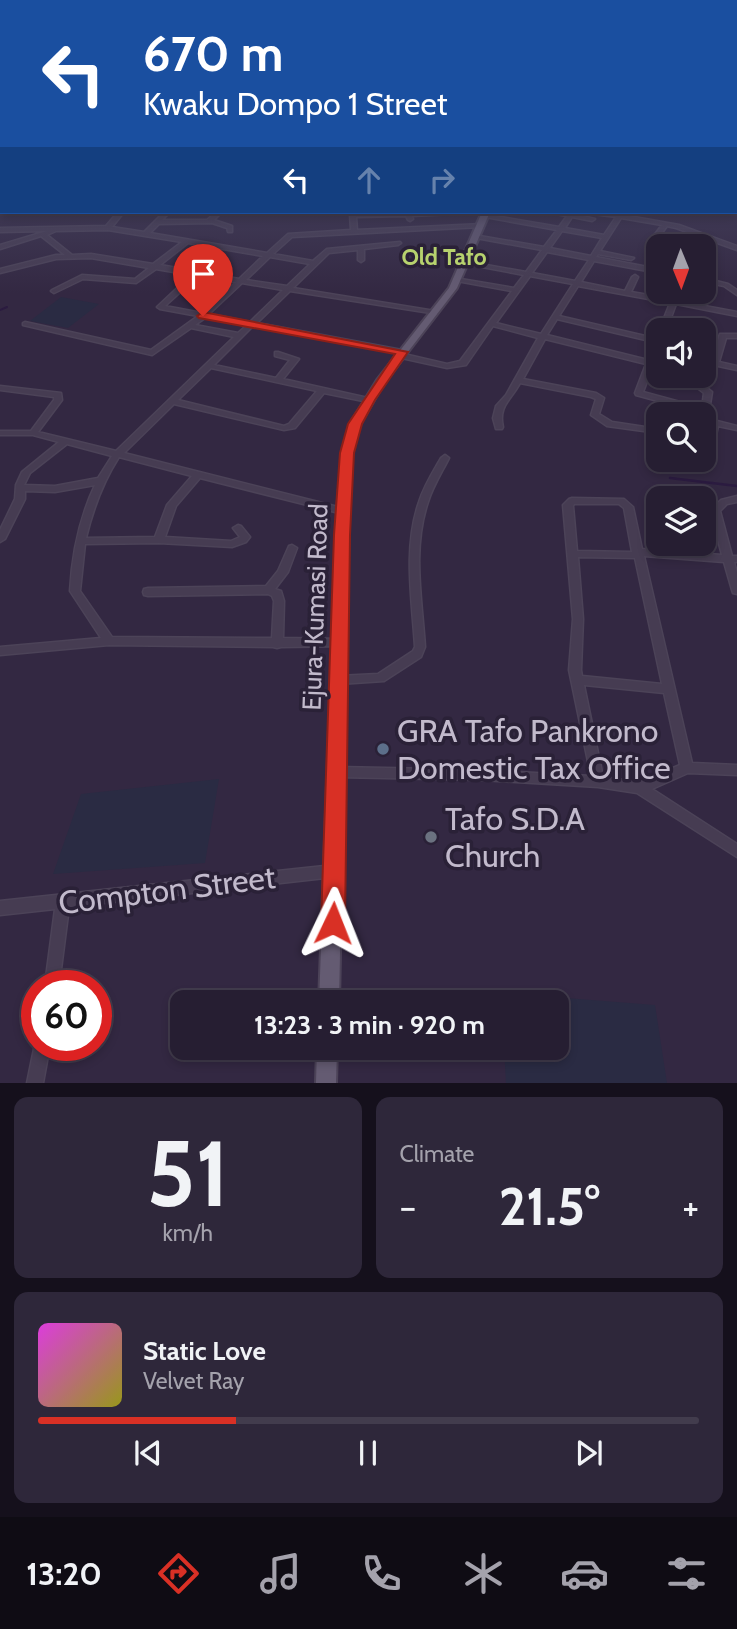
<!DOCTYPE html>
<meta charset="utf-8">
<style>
body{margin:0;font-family:Cabin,sans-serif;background:#2e273a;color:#f1f3f6;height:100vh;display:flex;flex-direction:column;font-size:26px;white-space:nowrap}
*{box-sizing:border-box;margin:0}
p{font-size:23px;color:#a4a2ac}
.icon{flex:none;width:38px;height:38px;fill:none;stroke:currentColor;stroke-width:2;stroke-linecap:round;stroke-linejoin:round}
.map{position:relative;height:1083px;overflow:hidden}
.panel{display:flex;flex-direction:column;gap:14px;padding:14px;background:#15101c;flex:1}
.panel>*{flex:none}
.top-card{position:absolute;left:0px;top:0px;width:738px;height:214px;box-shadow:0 4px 10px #0003,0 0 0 2px #423c4d;background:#1a4fa0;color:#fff;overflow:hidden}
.needle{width:46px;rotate:179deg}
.controls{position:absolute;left:646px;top:234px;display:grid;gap:14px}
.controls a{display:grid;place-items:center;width:70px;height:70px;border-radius:14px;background:#261e32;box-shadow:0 4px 10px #0003,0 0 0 2px #423c4d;font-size:35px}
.speed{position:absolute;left:21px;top:970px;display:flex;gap:14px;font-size:35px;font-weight:700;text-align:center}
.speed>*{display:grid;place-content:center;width:91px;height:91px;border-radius:50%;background:#261e32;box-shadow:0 4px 10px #0003,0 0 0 2px #423c4d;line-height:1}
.speed .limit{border:10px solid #d22;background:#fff;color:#111}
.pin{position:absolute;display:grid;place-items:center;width:60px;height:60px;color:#fff;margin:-72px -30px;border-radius:50% 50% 50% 0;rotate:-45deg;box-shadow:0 0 7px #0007}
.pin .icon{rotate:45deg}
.me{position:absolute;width:77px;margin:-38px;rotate:2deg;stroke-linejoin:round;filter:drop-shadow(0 0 5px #0008)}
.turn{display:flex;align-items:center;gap:24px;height:147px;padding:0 28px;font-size:32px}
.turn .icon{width:91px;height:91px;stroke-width:2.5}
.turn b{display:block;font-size:49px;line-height:60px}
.lanes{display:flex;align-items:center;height:66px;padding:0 28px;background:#0003;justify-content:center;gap:35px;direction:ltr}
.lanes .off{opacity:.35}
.big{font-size:52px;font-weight:700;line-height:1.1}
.panel .card{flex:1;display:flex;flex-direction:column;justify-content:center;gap:10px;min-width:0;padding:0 24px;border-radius:14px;background:#2e273a}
.panel .dial{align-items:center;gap:0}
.dial b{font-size:91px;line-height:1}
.song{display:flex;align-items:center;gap:21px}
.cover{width:84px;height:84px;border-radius:10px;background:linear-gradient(135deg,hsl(300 70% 55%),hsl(60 70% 35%))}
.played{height:7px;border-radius:4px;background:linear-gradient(90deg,#d93025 30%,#423c4d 30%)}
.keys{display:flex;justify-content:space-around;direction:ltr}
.heat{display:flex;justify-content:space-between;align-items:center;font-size:38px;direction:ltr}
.panel .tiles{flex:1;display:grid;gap:14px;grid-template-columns:1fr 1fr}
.card:last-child{grid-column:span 2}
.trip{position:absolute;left:170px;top:990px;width:399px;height:70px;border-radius:14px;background:#261e32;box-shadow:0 4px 10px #0003,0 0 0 2px #423c4d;font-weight:700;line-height:70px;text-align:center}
.menu{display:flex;height:112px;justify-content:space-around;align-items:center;background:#0f0c14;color:#a4a2ac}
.menu .icon{width:49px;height:49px}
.menu .selected{color:#d93025}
.menu b{font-size:32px;color:#f1f3f6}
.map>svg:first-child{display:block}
.green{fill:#2a2b43}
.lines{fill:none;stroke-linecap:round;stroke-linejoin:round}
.stream-far1{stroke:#2b1b40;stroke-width:2}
.stream{stroke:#2b1b40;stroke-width:2.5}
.minor-casing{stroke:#4c4358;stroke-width:3}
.major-casing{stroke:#4c4358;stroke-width:4}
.minor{fill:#463c52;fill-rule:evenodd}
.major{fill:#645b72;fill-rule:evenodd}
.route{fill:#d93025;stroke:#8d1f18;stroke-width:2}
.service-dot{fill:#5c6f8a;stroke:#2a2137;stroke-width:2.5}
.worship-dot{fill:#6b7280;stroke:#2a2137;stroke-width:2.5}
.labels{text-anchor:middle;stroke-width:7;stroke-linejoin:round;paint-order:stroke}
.far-neighbourhood-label{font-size:23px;font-weight:bold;fill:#b7d26e;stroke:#2a2137}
.street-label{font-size:26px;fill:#c2bacc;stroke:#2a2137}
.near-poi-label{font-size:32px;fill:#c2bacc;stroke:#2a2137;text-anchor:start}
.near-street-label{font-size:32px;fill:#c2bacc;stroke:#2a2137}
</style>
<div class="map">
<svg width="737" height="1083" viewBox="0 0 737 1083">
<rect width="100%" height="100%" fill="#332842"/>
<g class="green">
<polygon points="61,297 99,304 68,328 30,321"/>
<polygon points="219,779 205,863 53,874 81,794"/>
<polygon points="503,993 655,1005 667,1083 506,1083 504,1048 556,1048 556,1003 503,1003"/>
</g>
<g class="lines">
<polyline class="stream-far1" points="0,310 7,307"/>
<polyline class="stream" points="670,478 737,486"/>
<defs>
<g id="minor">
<rect x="0" y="146" width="2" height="4"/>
<rect x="0" y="155" width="2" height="4"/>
<rect x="0" y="179" width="2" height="4"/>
<rect x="0" y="202" width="2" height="4"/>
<polygon points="737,210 737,214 731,212 737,212"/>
<path d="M118,212H124L112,227L144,232L164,212H170L162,220H207L216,212H222L214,220L232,226V232H228L227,228L212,223L159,224L150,233L267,253L288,234L351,230L350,215L353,213L455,212L452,214L412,216L413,219L410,221L408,220L406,216L356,217L357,230L483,224L484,225L481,227L292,237L273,254L313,261L327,249L400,242L401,243L398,245L364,249V260L361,262L358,260V250L329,253L293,288L435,311L438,313L437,314L290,291L257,323L402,350L406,352L404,354L447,364L460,361L512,291L457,281L454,279L455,278L514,288L524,275L466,264L463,262L464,261L526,272L542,250L476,238L474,237V235L544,247L557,230L485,217L483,216V214L559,227L567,216L550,213L549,212L569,213L570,212H576L574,214L595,219L592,221L572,217L565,228L604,235L616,217L593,214L590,212L618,214L619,212H625L623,215L679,225L737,246V250L676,228L667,226L658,238H654L653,237L662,225L621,218L600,251L634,258L631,260L598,254L596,257L658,269V273L594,261L581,282L625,291L632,277L635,275L638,277L631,292L672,299L675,292H681L678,301L737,312V316L676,304L666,331H659L670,303L578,286L559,316L658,339V352L654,362L658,363V367L653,366L643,392L702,408L704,393L683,376H692L712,392L709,411L717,421L737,426V430L718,426L715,440L704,441V437L708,436L710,423L702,413L636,395L635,393L646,364L545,339L523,379L596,393L604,398L599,414L612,422L658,429V433L607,426L591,415L596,399L591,397L520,383C511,400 498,406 503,427L502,429H496L493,418L496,406L506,395L538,338L493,326L466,365L447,368L397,357L398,353L253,326L214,365L276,378L290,360L275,356V352H278L299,359L283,379L368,398L372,400L368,402L324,393L295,428L284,430L174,404L124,453L346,509L348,511L346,513L343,514L200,478L176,506L165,537L231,541L240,537L233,528L238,525L241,526L250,537L246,542L232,547L159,543L85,544L80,591L112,637L272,638L274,601L272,596L268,594L148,596L144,595L143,592L144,589L148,588L266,586L278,571L289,546L292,545L297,548L288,572L275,589L281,591L284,601L283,638L340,639L344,640L345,643L344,646L281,647L277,648L273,647L109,645L0,655V647L101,638L70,591C72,554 79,519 95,485L55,492L25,491V499L5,539L0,542V530L15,499L16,485L22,472L59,442L33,435H0V431H31L54,400V397L0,390V386L61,393L62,400L38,432L116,451L234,337L191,328L152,355L23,325V323L25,322L151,350L198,316L160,309L157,307L191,275L156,269L136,283L83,279L54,293L51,291L52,290L82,275L135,279L149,268L91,258L56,259L0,273V269L56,255H65L41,236L0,249V245L47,231L0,232V228L106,226ZM108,230L182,242L153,264L91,254L72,255L47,235L56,231ZM562,231L602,238L591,256L550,248ZM188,243L263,256L239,279L201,272L198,270L195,271L160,265ZM547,252L589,260L575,281L532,273ZM270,257L310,264L287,286L246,280ZM198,276L236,282L202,313L165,306ZM530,276L573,284L541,334L496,323ZM242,283L283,290L250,322L209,314ZM205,318L247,325L238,333L195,325ZM557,319L654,342L648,360L547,335ZM211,368L317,391L289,424L284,426L178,400ZM67,444L112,456L98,478L55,486L24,485L30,473ZM119,457L192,476L167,505L155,537L86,538C93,509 103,482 119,457Z"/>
<polygon points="704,278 728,284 737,290 737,295 724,286 704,282"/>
<polygon points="720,334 737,334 737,338 726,338 719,362 737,366 737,370 704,363 704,359 712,360"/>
<path d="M445,455L449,458C442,472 433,486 428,502C412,549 422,599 425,647L421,657L384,681L339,684L335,683L333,680L335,677L339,676L378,674L413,651L415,647C412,599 403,548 419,502C424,486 433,472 441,458Z"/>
<path d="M737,496V502L727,504L720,511L732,556H737V562H734L737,573V594L733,593L732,590L724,562L644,556L692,763L737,765V775L688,773L652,789L737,844V857L637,793L598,787L482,780L337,777L333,776L331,772L333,768L337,767L482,770L591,776L569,670L573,619L563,505L569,499L572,498L624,499L633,507L642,549L722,555L710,510L721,500ZM574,504H619L624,508L632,552L577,551L573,506ZM578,557L635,558L662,684L582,676L581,670L583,619ZM584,685L664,693L680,765L640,782L603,777Z"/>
<polygon points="334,865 339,866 341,871 339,876 334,877 69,907 59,985 45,985 55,909 0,915 0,901"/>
<polygon points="36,1039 37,1045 50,1045 43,1083 27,1083"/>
</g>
<g id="major">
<polygon points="482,212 490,212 457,288 384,383 360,424 352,453 349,511 339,1003 319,1003 337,511 342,453 350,424 377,380 449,288"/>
<polygon points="317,1048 337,1048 336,1083 316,1083"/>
</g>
</defs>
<use href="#minor" class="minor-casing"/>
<use href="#major" class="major-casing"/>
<use href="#minor" class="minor"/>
<use href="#major" class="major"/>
</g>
<linearGradient id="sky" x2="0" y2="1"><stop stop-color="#1c1624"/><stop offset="0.48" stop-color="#4a4865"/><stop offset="1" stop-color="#4a4865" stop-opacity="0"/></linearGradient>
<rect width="737" height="293" fill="url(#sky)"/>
<polygon class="route" points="203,312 408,352 375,400 362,424 354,453 350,535 345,923 341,931 333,935 325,931 321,923 334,535 340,453 348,424 395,354 199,318 197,316"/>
<circle class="service-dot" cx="383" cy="749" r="7"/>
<circle class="worship-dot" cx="431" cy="837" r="7"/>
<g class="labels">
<g class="far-neighbourhood-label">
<text x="444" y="265">Old Tafo</text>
</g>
<g class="street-label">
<text transform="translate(315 607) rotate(-88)" y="9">Ejura-Kumasi Road</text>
</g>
<g class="near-poi-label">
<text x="397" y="742">GRA Tafo Pankrono<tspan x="397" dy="37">Domestic Tax Office</tspan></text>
<text x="445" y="830">Tafo S.D.A<tspan x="445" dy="37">Church</tspan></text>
</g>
<g class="near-street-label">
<text transform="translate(167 890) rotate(-7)" y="11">Compton Street</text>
</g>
</g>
</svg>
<div class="controls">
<a><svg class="needle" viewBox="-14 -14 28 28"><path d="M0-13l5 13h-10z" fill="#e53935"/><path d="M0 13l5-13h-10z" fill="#a4a2ac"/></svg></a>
<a><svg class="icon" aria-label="sound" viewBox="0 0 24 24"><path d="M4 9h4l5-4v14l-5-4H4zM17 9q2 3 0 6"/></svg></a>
<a><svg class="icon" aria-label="search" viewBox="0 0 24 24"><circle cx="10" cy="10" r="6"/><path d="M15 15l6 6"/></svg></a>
<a><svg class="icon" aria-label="layers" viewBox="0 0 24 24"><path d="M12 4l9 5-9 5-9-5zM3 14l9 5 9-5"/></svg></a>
</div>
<div class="speed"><div class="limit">60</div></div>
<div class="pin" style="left:203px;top:316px;background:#d93025"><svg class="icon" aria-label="arrive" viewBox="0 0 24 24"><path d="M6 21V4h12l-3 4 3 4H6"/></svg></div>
<svg class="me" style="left:333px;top:923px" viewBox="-20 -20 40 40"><path d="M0-17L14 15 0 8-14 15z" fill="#d93025" stroke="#fff" stroke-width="4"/></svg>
<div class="trip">13:23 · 3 min · 920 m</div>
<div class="top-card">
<div class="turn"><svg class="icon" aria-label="left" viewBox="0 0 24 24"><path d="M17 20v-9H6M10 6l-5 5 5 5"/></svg><div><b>670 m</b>Kwaku Dompo 1 Street</div></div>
<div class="lanes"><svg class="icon" aria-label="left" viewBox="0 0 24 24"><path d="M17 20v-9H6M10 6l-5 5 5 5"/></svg><svg class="icon off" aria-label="ahead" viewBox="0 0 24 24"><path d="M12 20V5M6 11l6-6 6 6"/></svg><svg class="icon off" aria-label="right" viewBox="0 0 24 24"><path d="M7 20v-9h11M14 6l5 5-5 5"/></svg></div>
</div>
</div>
<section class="panel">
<div class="tiles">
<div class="card dial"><b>51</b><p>km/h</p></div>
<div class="card"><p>Climate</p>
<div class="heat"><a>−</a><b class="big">21.5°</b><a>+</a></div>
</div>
<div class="card">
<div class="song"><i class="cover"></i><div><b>Static Love</b><p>Velvet Ray</p></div></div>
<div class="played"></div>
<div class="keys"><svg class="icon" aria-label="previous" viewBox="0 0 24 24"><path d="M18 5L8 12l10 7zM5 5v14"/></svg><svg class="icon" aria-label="pause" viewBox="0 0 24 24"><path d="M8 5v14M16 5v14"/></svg><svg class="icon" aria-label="next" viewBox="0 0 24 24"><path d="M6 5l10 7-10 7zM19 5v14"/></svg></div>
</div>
</div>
</section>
<nav class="menu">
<b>13:20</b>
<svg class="icon selected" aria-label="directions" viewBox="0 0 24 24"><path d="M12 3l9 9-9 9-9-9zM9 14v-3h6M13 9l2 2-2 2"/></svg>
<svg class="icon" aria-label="music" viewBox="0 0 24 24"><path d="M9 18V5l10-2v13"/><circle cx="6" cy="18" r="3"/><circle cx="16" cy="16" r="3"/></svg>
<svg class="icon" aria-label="phone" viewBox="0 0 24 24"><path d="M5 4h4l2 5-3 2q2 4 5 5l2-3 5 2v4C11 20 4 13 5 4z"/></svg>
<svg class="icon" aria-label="climate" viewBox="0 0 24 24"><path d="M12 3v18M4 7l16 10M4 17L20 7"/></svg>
<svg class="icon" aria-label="car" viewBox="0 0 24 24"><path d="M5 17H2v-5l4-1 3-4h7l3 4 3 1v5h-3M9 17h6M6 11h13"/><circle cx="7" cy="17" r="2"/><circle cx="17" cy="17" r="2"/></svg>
<svg class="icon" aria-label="filters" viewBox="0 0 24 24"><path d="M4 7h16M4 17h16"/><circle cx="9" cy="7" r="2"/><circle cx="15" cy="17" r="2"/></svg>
</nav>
